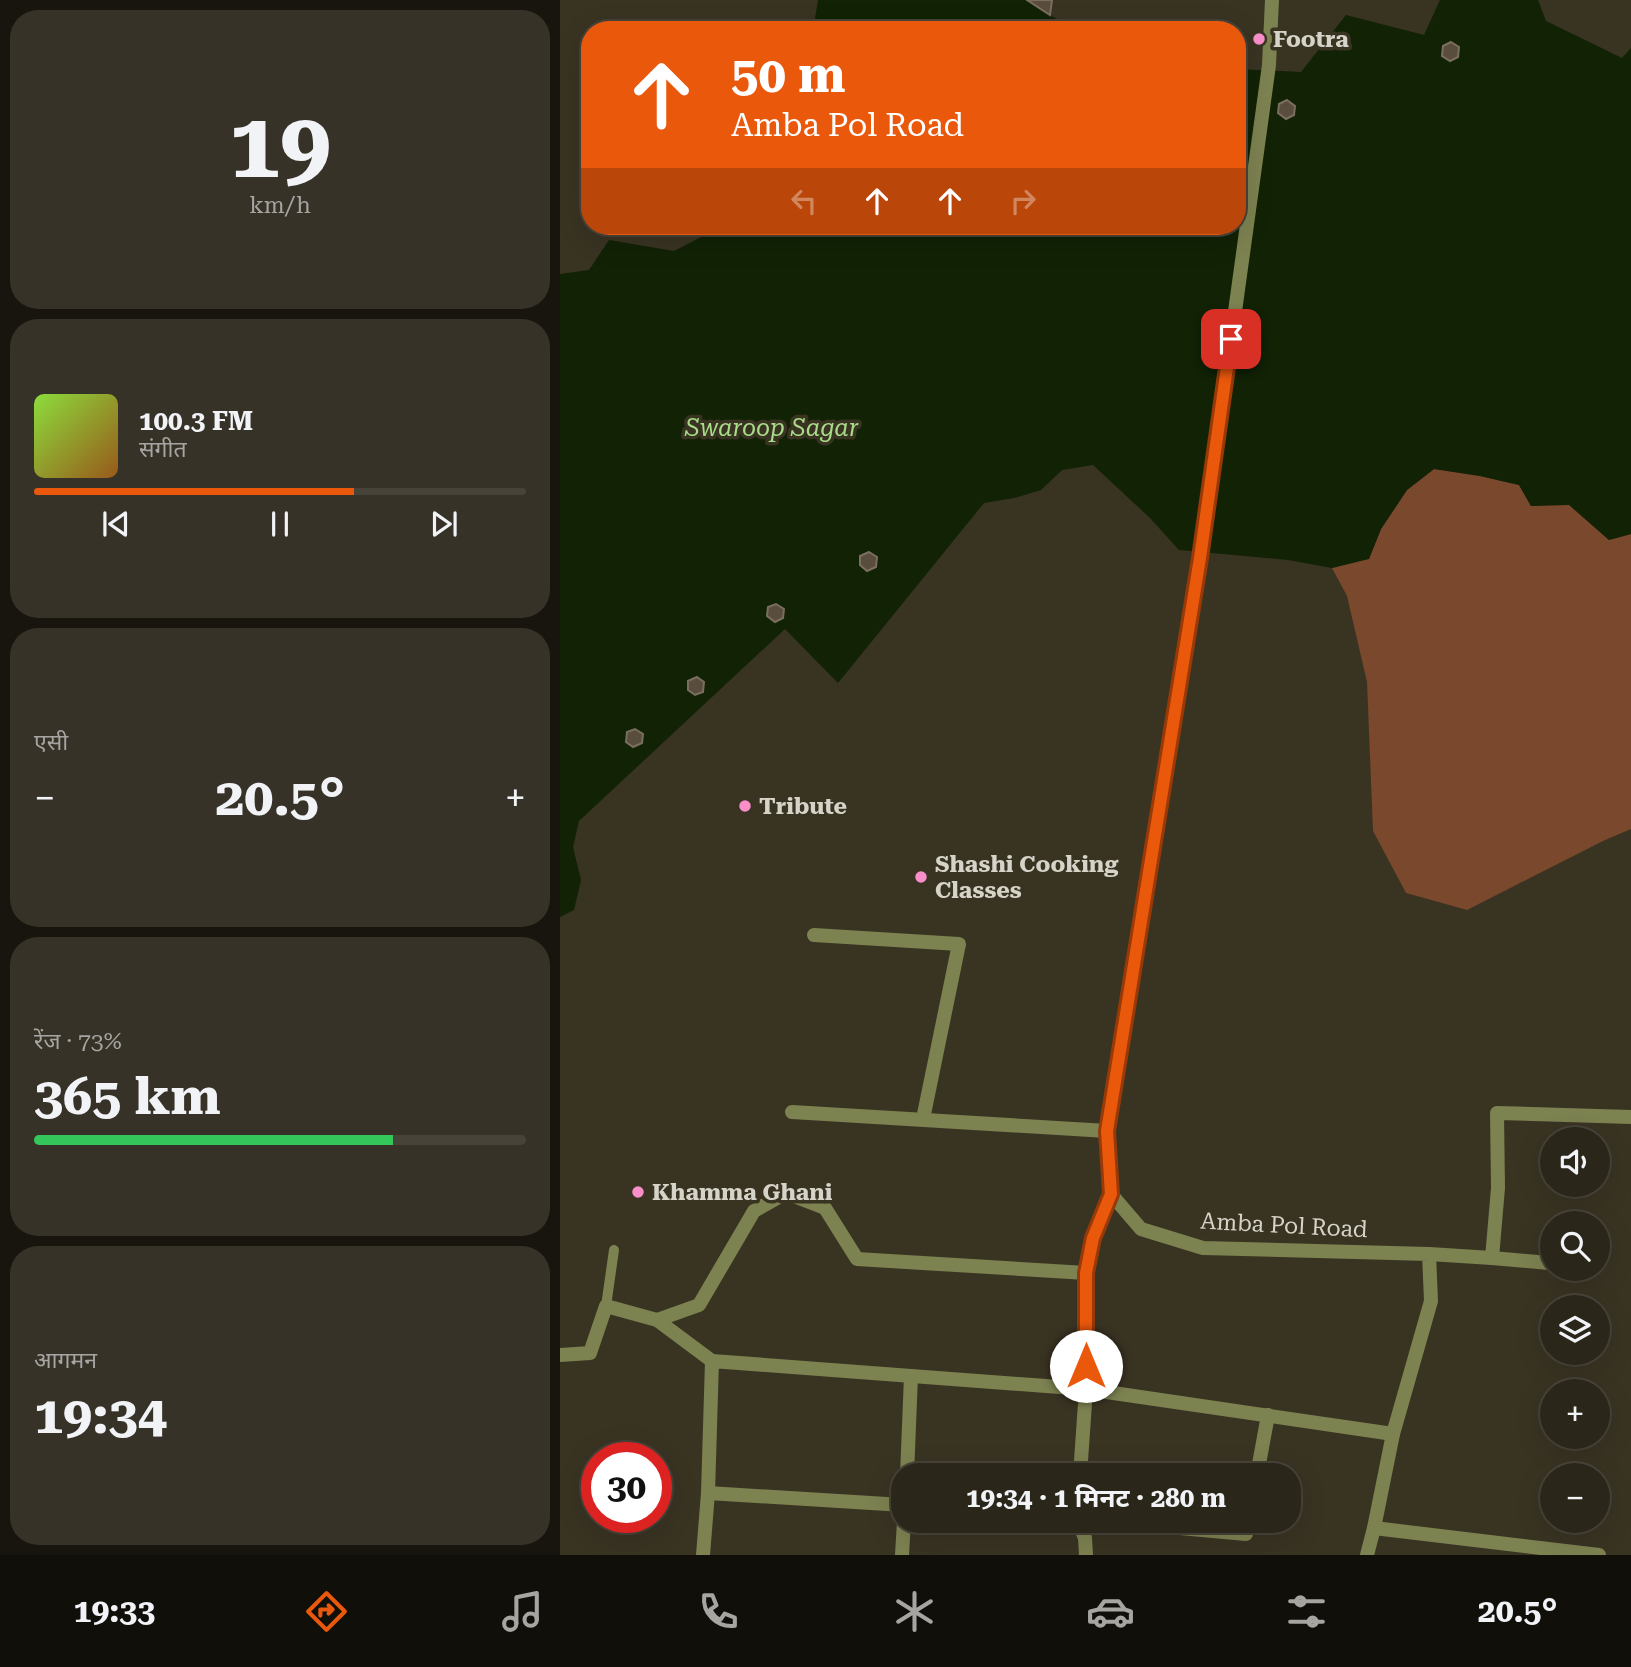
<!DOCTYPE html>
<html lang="hi">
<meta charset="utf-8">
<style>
body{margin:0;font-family:"Roboto Serif","Noto Sans Devanagari",serif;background:#373227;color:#f1f3f6;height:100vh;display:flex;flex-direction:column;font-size:26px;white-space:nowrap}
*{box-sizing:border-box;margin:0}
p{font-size:23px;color:#a6a5a2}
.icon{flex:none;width:38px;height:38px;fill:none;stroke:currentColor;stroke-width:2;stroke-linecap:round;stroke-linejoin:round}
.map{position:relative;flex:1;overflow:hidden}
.side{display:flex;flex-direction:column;gap:10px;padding:10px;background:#18150e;width:560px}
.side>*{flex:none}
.hud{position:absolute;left:21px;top:21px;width:665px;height:214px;border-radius:28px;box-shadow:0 7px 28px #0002,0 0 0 2px #474339;background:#ea580c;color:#fff;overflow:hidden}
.tools{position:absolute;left:980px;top:1127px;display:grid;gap:14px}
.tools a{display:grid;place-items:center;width:70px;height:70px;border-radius:50%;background:#2b261a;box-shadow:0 7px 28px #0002,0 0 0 2px #474339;font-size:35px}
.speed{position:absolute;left:21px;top:1442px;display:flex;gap:14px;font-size:35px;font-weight:700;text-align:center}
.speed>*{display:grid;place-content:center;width:91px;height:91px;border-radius:50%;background:#2b261a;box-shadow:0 7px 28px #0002,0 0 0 2px #474339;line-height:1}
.speed .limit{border:10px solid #d22;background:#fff;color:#111}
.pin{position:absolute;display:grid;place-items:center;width:60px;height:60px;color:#fff;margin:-30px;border-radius:14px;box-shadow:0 4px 10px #0006}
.me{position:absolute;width:77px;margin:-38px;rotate:0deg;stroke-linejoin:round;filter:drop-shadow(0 0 5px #0008)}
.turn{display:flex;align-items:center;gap:24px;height:147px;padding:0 35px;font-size:32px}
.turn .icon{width:91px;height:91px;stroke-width:2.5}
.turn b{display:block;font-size:49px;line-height:60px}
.lanes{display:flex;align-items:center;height:66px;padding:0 35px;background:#0003;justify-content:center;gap:35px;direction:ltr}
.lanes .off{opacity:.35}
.big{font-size:52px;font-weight:700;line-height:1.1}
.side .card{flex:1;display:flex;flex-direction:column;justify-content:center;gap:10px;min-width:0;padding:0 24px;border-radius:28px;background:#373227}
.side .dial{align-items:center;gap:0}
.dial b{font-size:91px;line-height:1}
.song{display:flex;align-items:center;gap:21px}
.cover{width:84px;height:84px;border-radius:10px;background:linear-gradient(135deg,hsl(90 70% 55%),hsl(30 70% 35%))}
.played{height:7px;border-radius:4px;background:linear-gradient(90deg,#ea580c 65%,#474339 65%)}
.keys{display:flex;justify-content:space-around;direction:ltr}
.heat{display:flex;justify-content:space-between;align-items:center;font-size:38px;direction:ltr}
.charge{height:10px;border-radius:5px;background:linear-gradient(90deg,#34c759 73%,#474339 0)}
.trip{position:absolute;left:331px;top:1463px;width:410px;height:70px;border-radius:28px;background:#2b261a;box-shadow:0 7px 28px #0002,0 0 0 2px #474339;font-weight:700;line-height:70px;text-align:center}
.menu{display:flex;height:112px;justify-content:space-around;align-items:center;background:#110f0a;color:#a6a5a2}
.menu .icon{width:49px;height:49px}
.menu .current{color:#ea580c}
.menu b{font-size:32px;color:#f1f3f6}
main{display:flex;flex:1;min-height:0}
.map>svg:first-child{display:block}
.green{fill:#79482d}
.water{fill:#112205}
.building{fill:#594d3e;stroke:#7c6e5f;stroke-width:2}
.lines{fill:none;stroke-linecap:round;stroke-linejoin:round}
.lane{stroke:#7d8251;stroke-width:10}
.street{stroke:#7d8251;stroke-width:14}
.route-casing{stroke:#983908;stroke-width:18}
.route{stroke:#ea580c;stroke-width:12}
.poi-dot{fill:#f98fca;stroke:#393322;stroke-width:2.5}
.labels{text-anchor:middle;stroke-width:7;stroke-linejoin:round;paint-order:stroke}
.poi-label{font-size:23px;font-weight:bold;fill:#d6d3c8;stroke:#393322;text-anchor:start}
.street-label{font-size:23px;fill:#d6d3c8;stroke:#393322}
.water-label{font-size:24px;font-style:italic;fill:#a8dc88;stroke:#393322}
</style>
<main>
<section class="side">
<div class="card dial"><b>19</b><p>km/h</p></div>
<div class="card">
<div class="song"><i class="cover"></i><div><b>100.3 FM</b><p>संगीत</p></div></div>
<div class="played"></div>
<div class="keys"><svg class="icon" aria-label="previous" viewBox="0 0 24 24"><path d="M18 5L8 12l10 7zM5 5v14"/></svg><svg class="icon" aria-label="pause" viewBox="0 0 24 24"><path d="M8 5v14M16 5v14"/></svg><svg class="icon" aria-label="next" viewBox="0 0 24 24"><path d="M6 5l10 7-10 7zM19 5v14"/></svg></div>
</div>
<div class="card"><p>एसी</p>
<div class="heat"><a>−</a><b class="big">20.5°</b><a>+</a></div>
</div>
<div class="card"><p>रेंज · 73%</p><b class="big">365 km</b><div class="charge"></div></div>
<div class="card"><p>आगमन</p><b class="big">19:34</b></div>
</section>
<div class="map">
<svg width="1071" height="1555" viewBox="0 0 1071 1555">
<rect width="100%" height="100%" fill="#393322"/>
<polygon class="green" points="874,469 920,476 959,485 971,506 1009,504 1049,540 1071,534 1071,829 1043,841 907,910 846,893 813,831 807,682 787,596 772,568 809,558 821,529 847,490"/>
<g class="water">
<polygon points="258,0 467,0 507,26 519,30 253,30"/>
<polygon points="880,0 978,0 986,21 1062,58 1071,48 1071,534 1049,540 1009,505 971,506 959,485 920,476 874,469 847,490 821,529 809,559 772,568 728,560 619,550 590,518 533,465 502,470 481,490 454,498 424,503 278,683 225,629 19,821 13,847 21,880 14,910 0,917 0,274 29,270 49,240 114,251 151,232 159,226 677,226 677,69 741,72 786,15 864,35"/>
</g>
<g class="building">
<polygon points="467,0 492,0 490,15"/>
<polygon points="891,42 899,47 898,57 890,61 882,56 883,46"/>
<polygon points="727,100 735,106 734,115 726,119 718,113 719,104"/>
<polygon points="309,552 317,557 316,567 307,571 300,565 300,556"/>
<polygon points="216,604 224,609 223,618 215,622 207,616 208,607"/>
<polygon points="137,677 144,682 143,692 135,695 128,690 128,681"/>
<polygon points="75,729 83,734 82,743 73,747 66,742 67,732"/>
</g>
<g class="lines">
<polyline class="lane" points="46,1306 54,1250"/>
<g class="street">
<polyline points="712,0 709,65 641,558 547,1131 551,1194 581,1229 643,1248 869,1254 871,1301 833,1434 814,1528 807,1555"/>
<polyline points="254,935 399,944 363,1119"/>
<polyline points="232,1112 547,1131"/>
<polyline points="869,1254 932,1258 938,1188 937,1113 1071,1117"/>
<polyline points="932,1258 989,1263"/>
<polyline points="97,1320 139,1305 194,1211 226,1193 265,1208 297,1259 526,1273"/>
<polyline points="0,1355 30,1353 46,1306 97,1320 152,1361"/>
<polyline points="347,1475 351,1376"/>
<polyline points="520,1475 526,1389 526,1273 533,1238 551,1194"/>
<polyline points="697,1475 708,1415"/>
<polyline points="148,1493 343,1505"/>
<polyline points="518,1521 525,1538 526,1555"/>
<polyline points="543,1521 686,1534 688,1521"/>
<polyline points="814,1528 1039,1555"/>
<polyline points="143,1555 148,1493 152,1361 526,1389 833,1434"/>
<polyline points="342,1555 344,1521"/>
</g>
</g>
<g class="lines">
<defs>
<polyline id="route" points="526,1366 526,1273 533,1238 551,1194 547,1131 640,558 671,339"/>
</defs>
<use href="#route" class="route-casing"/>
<use href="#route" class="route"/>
</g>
<g class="poi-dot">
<circle cx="699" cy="39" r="7"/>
<circle cx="185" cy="806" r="7"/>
<circle cx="361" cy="877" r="7"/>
<circle cx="78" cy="1192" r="7"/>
</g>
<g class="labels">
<g class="poi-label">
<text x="713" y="47">Footra</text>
<text x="199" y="814">Tribute</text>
<text x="375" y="872">Shashi Cooking<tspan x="375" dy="26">Classes</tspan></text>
<text x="92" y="1200">Khamma Ghani</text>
</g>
<g class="street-label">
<text transform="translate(724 1225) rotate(3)" y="8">Amba Pol Road</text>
</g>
<g class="water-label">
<text x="212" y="436">Swaroop Sagar</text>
</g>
</g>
</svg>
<div class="tools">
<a><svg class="icon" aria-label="sound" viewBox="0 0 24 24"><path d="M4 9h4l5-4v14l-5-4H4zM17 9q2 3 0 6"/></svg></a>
<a><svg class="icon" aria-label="search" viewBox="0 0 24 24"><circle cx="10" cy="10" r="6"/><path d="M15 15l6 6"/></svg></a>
<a><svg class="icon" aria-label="layers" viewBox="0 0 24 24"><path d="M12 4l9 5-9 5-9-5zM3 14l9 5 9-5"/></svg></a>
<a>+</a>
<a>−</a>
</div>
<div class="speed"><div class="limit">30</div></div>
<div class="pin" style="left:671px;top:339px;background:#d93025"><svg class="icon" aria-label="arrive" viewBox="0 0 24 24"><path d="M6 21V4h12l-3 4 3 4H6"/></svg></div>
<svg class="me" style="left:526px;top:1366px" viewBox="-20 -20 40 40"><circle r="19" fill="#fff"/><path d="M0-13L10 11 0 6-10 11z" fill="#ea580c"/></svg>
<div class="trip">19:34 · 1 मिनट · 280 m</div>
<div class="hud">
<div class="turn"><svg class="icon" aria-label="ahead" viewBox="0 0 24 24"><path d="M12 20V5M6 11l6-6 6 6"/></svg><div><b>50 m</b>Amba Pol Road</div></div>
<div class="lanes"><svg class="icon off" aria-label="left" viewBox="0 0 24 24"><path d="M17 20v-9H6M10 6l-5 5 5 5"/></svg><svg class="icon" aria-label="ahead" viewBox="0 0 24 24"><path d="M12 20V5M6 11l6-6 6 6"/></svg><svg class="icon" aria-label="ahead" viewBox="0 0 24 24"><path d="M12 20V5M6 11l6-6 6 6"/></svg><svg class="icon off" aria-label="right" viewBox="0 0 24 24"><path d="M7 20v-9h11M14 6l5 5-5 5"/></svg></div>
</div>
</div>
</main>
<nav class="menu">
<b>19:33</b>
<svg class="icon current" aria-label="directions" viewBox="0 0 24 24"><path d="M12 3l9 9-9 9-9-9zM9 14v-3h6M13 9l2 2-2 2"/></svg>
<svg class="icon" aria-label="music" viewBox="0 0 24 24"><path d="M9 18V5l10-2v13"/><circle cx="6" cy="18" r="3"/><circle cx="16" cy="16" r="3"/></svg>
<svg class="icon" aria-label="phone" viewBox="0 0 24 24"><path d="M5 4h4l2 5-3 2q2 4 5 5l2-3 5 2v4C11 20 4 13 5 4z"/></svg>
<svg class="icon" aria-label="climate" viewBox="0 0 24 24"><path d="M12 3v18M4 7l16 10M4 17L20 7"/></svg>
<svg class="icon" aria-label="car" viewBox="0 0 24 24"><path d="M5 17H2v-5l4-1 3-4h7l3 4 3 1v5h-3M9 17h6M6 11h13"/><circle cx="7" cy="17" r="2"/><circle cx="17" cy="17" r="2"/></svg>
<svg class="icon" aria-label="filters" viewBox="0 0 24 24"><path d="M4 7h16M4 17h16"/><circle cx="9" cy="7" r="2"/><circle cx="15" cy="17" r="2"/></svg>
<b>20.5°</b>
</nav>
